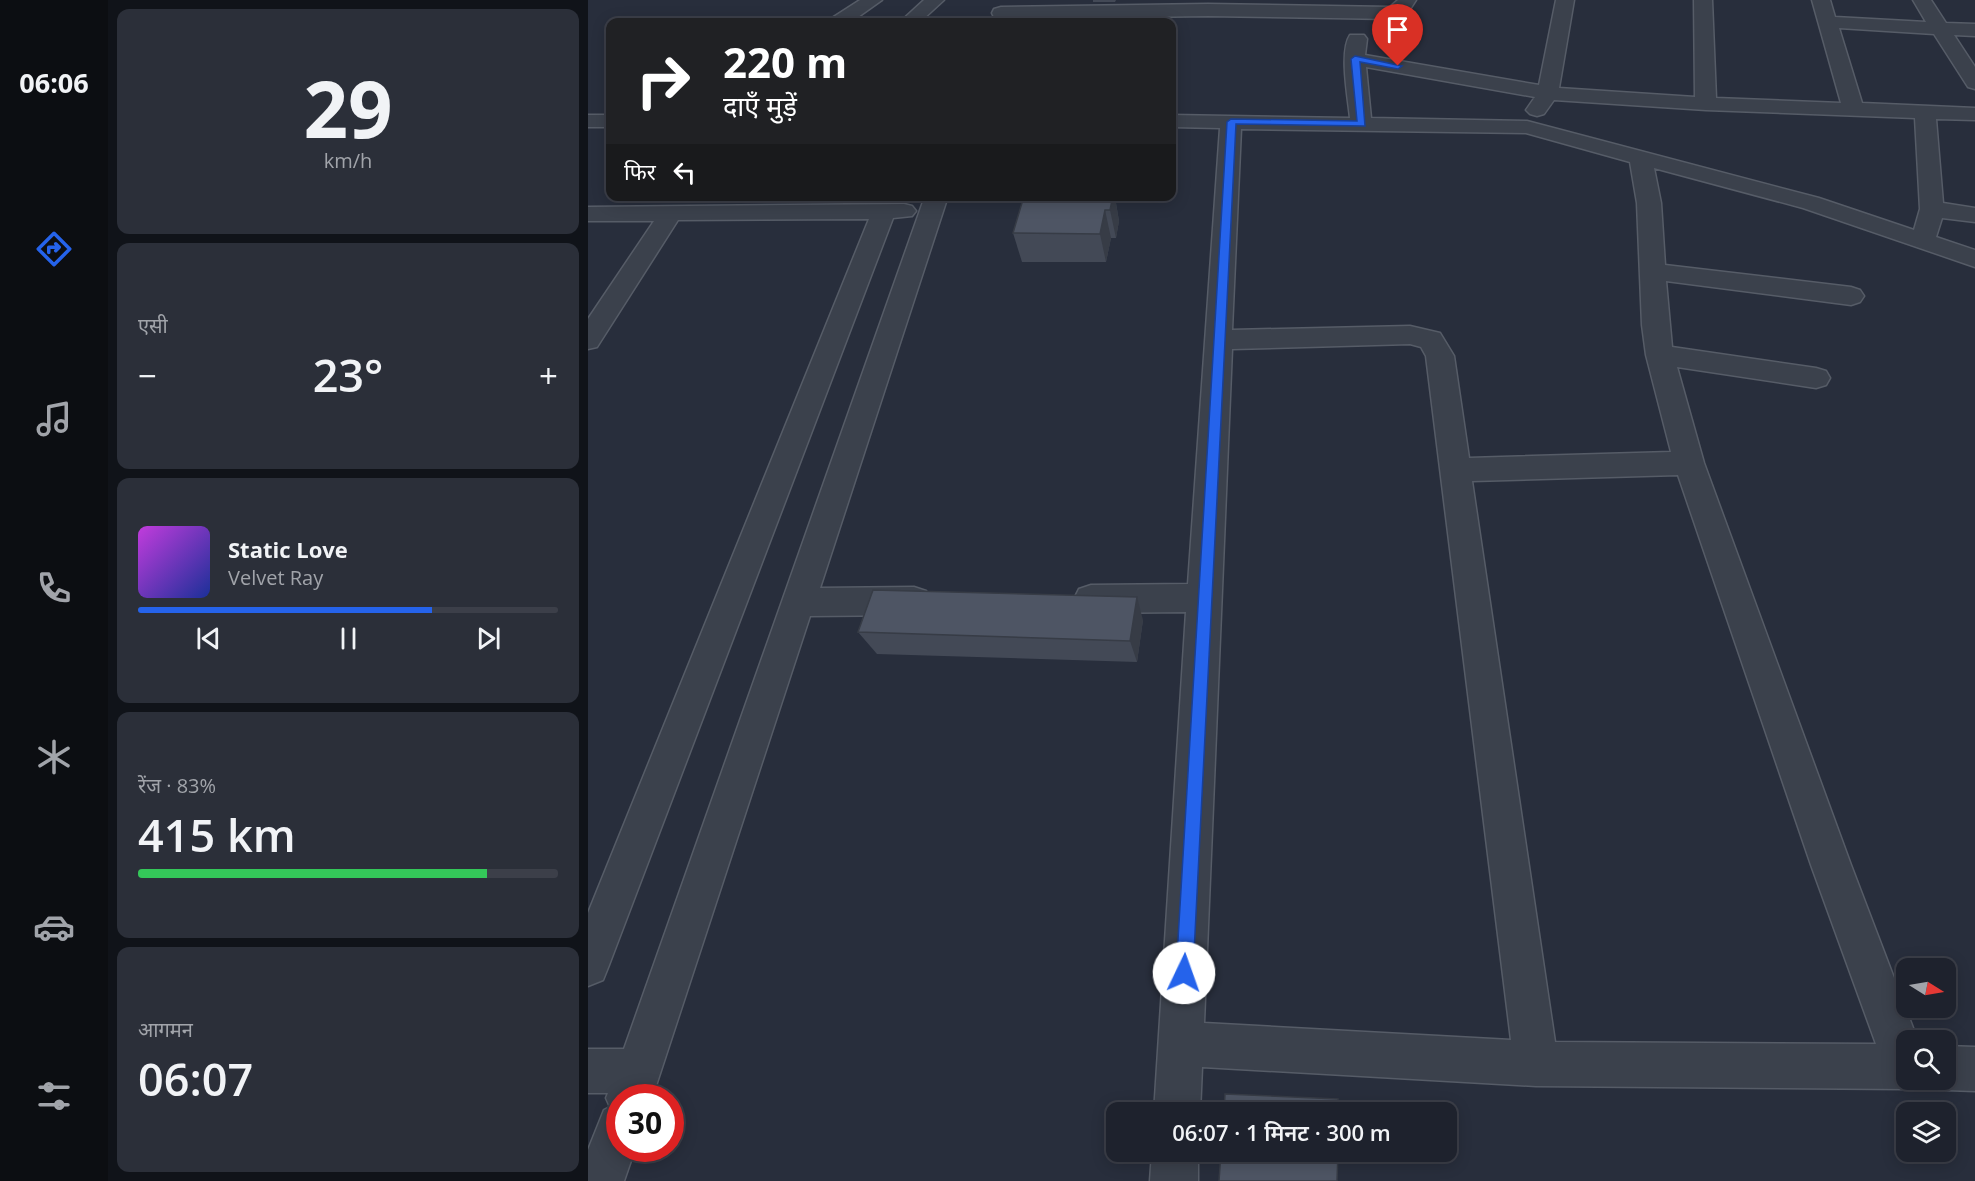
<!DOCTYPE html>
<html lang="hi">
<meta charset="utf-8">
<style>
body{margin:0;font-family:"Open Sans","Noto Sans Devanagari",sans-serif;background:#2b2f39;color:#f1f3f6;height:100vh;display:flex;flex-direction:column;font-size:22px;white-space:nowrap}
*{box-sizing:border-box;margin:0}
p{font-size:20px;color:#a1a4aa}
.icon{flex:none;width:33px;height:33px;fill:none;stroke:currentColor;stroke-width:2;stroke-linecap:round;stroke-linejoin:round}
.map{position:relative;flex:1;overflow:hidden}
.details{display:flex;flex-direction:column;gap:9px;padding:9px;background:#101319;width:480px}
.details>*{flex:none}
.hud{position:absolute;left:18px;top:18px;width:570px;height:183px;border-radius:12px;box-shadow:0 3px 15px #0003,0 0 0 2px #3c3f49;background:#202124;color:#fff;overflow:hidden}
.needle{width:39px;rotate:101deg}
.fabs{position:absolute;left:1308px;top:958px;display:grid;gap:12px}
.fabs a{display:grid;place-items:center;width:60px;height:60px;border-radius:12px;background:#1e222d;box-shadow:0 3px 15px #0003,0 0 0 2px #3c3f49;font-size:30px}
.speed{position:absolute;left:18px;top:1084px;display:flex;gap:12px;font-size:30px;font-weight:700;text-align:center}
.speed>*{display:grid;place-content:center;width:78px;height:78px;border-radius:50%;background:#1e222d;box-shadow:0 3px 15px #0003,0 0 0 2px #3c3f49;line-height:1}
.speed .limit{border:9px solid #d22;background:#fff;color:#111}
.pin{position:absolute;display:grid;place-items:center;width:51px;height:51px;color:#fff;margin:-62px -26px;border-radius:50% 50% 50% 0;rotate:-45deg;box-shadow:0 0 6px #0007}
.pin .icon{rotate:45deg}
.me{position:absolute;width:66px;margin:-33px;rotate:3deg;stroke-linejoin:round;filter:drop-shadow(0 0 4px #0008)}
.turn{display:flex;align-items:center;gap:21px;height:126px;padding:0 18px;font-size:27px}
.turn .icon{width:78px;height:78px;stroke-width:2.5}
.turn b{display:block;font-size:42px;line-height:51px}
.then{display:flex;align-items:center;height:57px;padding:0 18px;background:#0003;gap:12px;font-size:22px}
.big{font-size:45px;font-weight:600;line-height:1.1}
.details .card{flex:1;display:flex;flex-direction:column;justify-content:center;gap:9px;min-width:0;padding:0 21px;border-radius:12px;background:#2b2f39}
.details .dial{align-items:center;gap:0}
.dial b{font-size:78px;line-height:1}
.song{display:flex;align-items:center;gap:18px}
.cover{width:72px;height:72px;border-radius:9px;background:linear-gradient(135deg,hsl(290 70% 55%),hsl(230 70% 35%))}
.played{height:6px;border-radius:3px;background:linear-gradient(90deg,#2563eb 70%,#3c3f49 70%)}
.keys{display:flex;justify-content:space-around;direction:ltr}
.heat{display:flex;justify-content:space-between;align-items:center;font-size:33px;direction:ltr}
.charge{height:9px;border-radius:4px;background:linear-gradient(90deg,#34c759 83%,#3c3f49 0)}
.trip{position:absolute;left:518px;top:1102px;width:351px;height:60px;border-radius:12px;background:#1e222d;box-shadow:0 3px 15px #0003,0 0 0 2px #3c3f49;font-weight:600;line-height:60px;text-align:center}
main{display:flex;flex:1;min-height:0}
.tabs{display:flex;flex-direction:column;width:108px;justify-content:space-around;align-items:center;background:#0c0e12;color:#a1a4aa}
.tabs .icon{width:42px;height:42px}
.tabs .selected{color:#2563eb}
.tabs b{font-size:27px;color:#f1f3f6}
.map>svg:first-child{display:block}
.lines{fill:none;stroke-linecap:round;stroke-linejoin:round}
.minor-casing{stroke:#565c67;stroke-width:3}
.minor{fill:#3b414c;fill-rule:evenodd}
.wall{fill:#434956}
.shaded-wall{fill:#373c46}
.building{fill:#4e5564;stroke:#373c46;stroke-width:1.5}
.route{fill:#2563eb;stroke:#184099;stroke-width:1.5}
</style>
<main>
<nav class="tabs">
<b>06:06</b>
<svg class="icon selected" aria-label="directions" viewBox="0 0 24 24"><path d="M12 3l9 9-9 9-9-9zM9 14v-3h6M13 9l2 2-2 2"/></svg>
<svg class="icon" aria-label="music" viewBox="0 0 24 24"><path d="M9 18V5l10-2v13"/><circle cx="6" cy="18" r="3"/><circle cx="16" cy="16" r="3"/></svg>
<svg class="icon" aria-label="phone" viewBox="0 0 24 24"><path d="M5 4h4l2 5-3 2q2 4 5 5l2-3 5 2v4C11 20 4 13 5 4z"/></svg>
<svg class="icon" aria-label="climate" viewBox="0 0 24 24"><path d="M12 3v18M4 7l16 10M4 17L20 7"/></svg>
<svg class="icon" aria-label="car" viewBox="0 0 24 24"><path d="M5 17H2v-5l4-1 3-4h7l3 4 3 1v5h-3M9 17h6M6 11h13"/><circle cx="7" cy="17" r="2"/><circle cx="17" cy="17" r="2"/></svg>
<svg class="icon" aria-label="filters" viewBox="0 0 24 24"><path d="M4 7h16M4 17h16"/><circle cx="9" cy="7" r="2"/><circle cx="15" cy="17" r="2"/></svg>
</nav>
<section class="details">
<div class="card dial"><b>29</b><p>km/h</p></div>
<div class="card"><p>एसी</p>
<div class="heat"><a>−</a><b class="big">23°</b><a>+</a></div>
</div>
<div class="card">
<div class="song"><i class="cover"></i><div><b>Static Love</b><p>Velvet Ray</p></div></div>
<div class="played"></div>
<div class="keys"><svg class="icon" aria-label="previous" viewBox="0 0 24 24"><path d="M18 5L8 12l10 7zM5 5v14"/></svg><svg class="icon" aria-label="pause" viewBox="0 0 24 24"><path d="M8 5v14M16 5v14"/></svg><svg class="icon" aria-label="next" viewBox="0 0 24 24"><path d="M6 5l10 7-10 7zM19 5v14"/></svg></div>
</div>
<div class="card"><p>रेंज · 83%</p><b class="big">415 km</b><div class="charge"></div></div>
<div class="card"><p>आगमन</p><b class="big">06:07</b></div>
</section>
<div class="map">
<svg width="1387" height="1181" viewBox="0 0 1387 1181">
<rect width="100%" height="100%" fill="#282e3c"/>
<g class="lines">
<defs>
<g id="minor">
<polygon points="272,0 294,0 263,22 242,22 244,18"/>
<polygon points="336,0 356,0 332,22 312,22"/>
<polygon points="810,0 828,0 819,14 804,19 620,16 413,19 406,17 404,13 406,9 413,7 620,4 802,7"/>
<path d="M968,0H986L971,88L1107,97L1106,0H1124L1128,98L1253,103L1224,0H1242L1247,17L1338,22L1325,0H1343L1358,23L1387,24V36L1366,35L1387,67V89L1380,87L1346,34L1251,28L1274,103L1387,108V120L1348,119L1355,203L1387,208V222L1354,218L1348,237L1387,250V267L1215,208L1066,168L1073,203L1077,265L1263,287L1272,290L1276,296L1272,302L1263,305L1078,281L1084,347L1228,368L1238,371L1242,378L1238,385L1228,388L1089,367L1116,463L1263,865L1330,1041H1318V1080H1335L1334,1083L1318,1089L948,1086L614,1067L612,1113H566L598,612L503,613L491,609L486,599L491,589L503,585L600,584L632,128L584,127V115L762,118C760,98 751,51 762,35H776L779,39L777,55L951,85ZM778,67L947,97L938,110L942,114L949,116L956,114L966,100L1118,110L1327,118L1332,209L1326,230L1231,198L939,121L783,118ZM653,129L938,133L1042,162L1049,203L1054,325L1058,355L1083,452L881,458L866,356L852,333L822,326L644,330ZM822,344L833,347L838,356L923,1040L616,1023L644,349ZM1090,475L1223,865L1288,1044L967,1042L884,481Z"/>
<rect x="0" y="115" width="22" height="12"/>
<polygon points="337,196 360,196 232,588 326,587 338,591 343,601 338,611 326,615 222,616 64,1098 32,1098 32,1149 47,1149 36,1181 0,1181 0,1150 16,1110 22,1107 18,1098 20,1093 0,1093 0,1049 36,1049"/>
<polygon points="316,204 324,206 328,211 324,216 305,218 21,965 15,980 0,986 0,913 281,219 90,220 9,347 0,349 0,319 66,221 0,221 0,207"/>
<polygon points="1358,1046 1387,1047 1387,1091 1358,1090 1342,1084 1341,1080 1358,1080"/>
<polygon points="564,1152 610,1152 610,1181 562,1181"/>
</g>
</defs>
<use href="#minor" class="minor-casing"/>
<use href="#minor" class="minor"/>
</g>
<g class="wall">
<polygon points="505,0 528,0 527,2 505,2"/>
<polygon points="528,203 531,221 528,238 523,238 518,262 434,262 425,233"/>
<polygon points="555,620 549,662 289,654 270,632"/>
</g>
<g class="shaded-wall">
<polygon points="519,196 529,196 528,203 531,221 528,238"/>
<polygon points="517,210 523,238 518,262 512,234"/>
<polygon points="549,597 555,620 549,662 542,641"/>
</g>
<g class="building">
<polygon points="436,196 525,196 522,210 517,210 512,234 425,233"/>
<polygon points="285,590 549,597 542,641 270,632"/>
<polygon points="637,1094 750,1099 750,1113 636,1113"/>
<polygon points="633,1152 750,1152 749,1181 631,1181"/>
</g>
<polygon class="route" points="767,56 814,66 810,69 772,62 777,126 648,124 605,973 603,979 596,982 590,979 588,973 639,122 643,119 769,121 763,59"/>
</svg>
<div class="fabs">
<a><svg class="needle" viewBox="-14 -14 28 28"><path d="M0-13l5 13h-10z" fill="#e53935"/><path d="M0 13l5-13h-10z" fill="#a1a4aa"/></svg></a>
<a><svg class="icon" aria-label="search" viewBox="0 0 24 24"><circle cx="10" cy="10" r="6"/><path d="M15 15l6 6"/></svg></a>
<a><svg class="icon" aria-label="layers" viewBox="0 0 24 24"><path d="M12 4l9 5-9 5-9-5zM3 14l9 5 9-5"/></svg></a>
</div>
<div class="speed"><div class="limit">30</div></div>
<div class="pin" style="left:810px;top:66px;background:#d93025"><svg class="icon" aria-label="arrive" viewBox="0 0 24 24"><path d="M6 21V4h12l-3 4 3 4H6"/></svg></div>
<svg class="me" style="left:596px;top:973px" viewBox="-20 -20 40 40"><circle r="19" fill="#fff"/><path d="M0-13L10 11 0 6-10 11z" fill="#2563eb"/></svg>
<div class="trip">06:07 · 1 मिनट · 300 m</div>
<div class="hud">
<div class="turn"><svg class="icon" aria-label="right" viewBox="0 0 24 24"><path d="M7 20v-9h11M14 6l5 5-5 5"/></svg><div><b>220 m</b>दाएँ मुड़ें</div></div>
<div class="then">फिर<svg class="icon" aria-label="left" viewBox="0 0 24 24"><path d="M17 20v-9H6M10 6l-5 5 5 5"/></svg></div>
</div>
</div>
</main>
